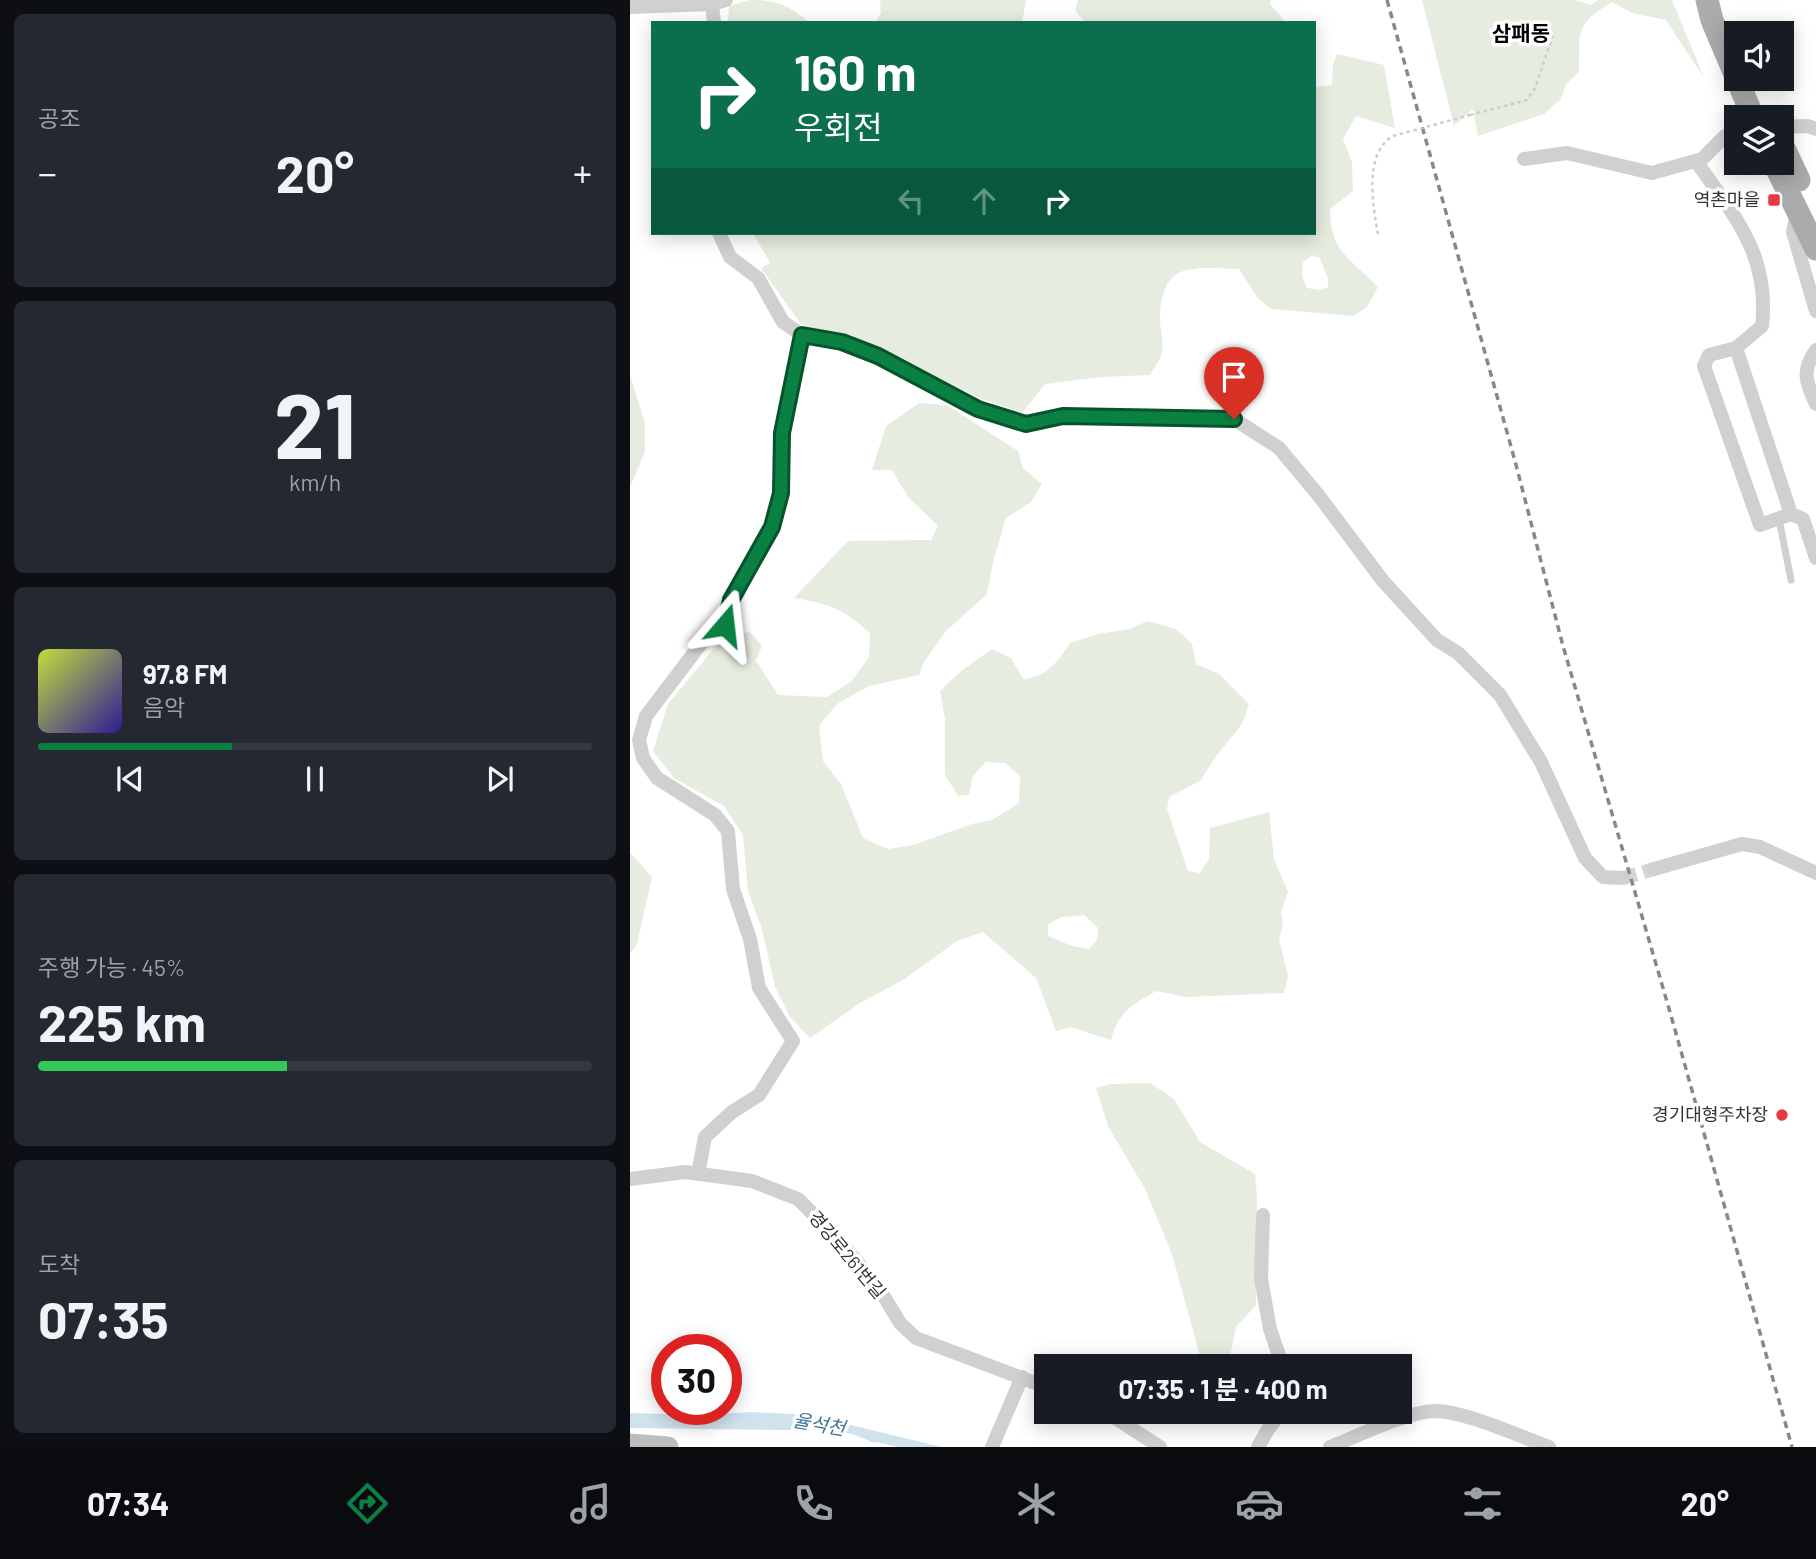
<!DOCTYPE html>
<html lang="ko">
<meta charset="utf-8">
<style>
body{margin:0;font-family:Barlow,"Noto Sans KR",sans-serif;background:#242831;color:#f1f3f6;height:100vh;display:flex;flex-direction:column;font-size:26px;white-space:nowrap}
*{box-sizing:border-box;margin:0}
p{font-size:23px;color:#9ea1a6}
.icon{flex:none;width:38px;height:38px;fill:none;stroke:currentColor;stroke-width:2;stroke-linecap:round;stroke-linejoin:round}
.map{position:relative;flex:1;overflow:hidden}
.side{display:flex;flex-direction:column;gap:14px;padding:14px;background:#0d0f14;width:630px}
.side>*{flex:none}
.hud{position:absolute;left:21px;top:21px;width:665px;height:214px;border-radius:0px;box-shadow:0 4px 18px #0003;background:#0b6e4f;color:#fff;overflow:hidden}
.tools{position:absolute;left:1094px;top:21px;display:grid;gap:14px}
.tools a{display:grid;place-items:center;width:70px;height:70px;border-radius:0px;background:#171b24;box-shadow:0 4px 18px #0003;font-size:35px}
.speed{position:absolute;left:21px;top:1334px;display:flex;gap:14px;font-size:35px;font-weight:700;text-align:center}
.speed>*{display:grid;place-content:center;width:91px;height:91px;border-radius:50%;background:#171b24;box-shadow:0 4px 18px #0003;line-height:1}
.speed .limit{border:10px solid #d22;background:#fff;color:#111}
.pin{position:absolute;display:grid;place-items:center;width:60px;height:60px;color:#fff;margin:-72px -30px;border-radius:50% 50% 50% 0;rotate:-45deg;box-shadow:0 0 7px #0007}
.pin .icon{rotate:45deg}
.me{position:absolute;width:77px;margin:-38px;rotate:17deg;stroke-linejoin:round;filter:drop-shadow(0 0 5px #0008)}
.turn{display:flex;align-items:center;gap:24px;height:147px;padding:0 28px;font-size:32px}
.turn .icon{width:91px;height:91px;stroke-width:2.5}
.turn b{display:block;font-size:49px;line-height:60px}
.lanes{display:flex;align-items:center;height:66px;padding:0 28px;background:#0003;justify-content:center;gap:35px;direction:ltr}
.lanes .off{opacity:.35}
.big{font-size:52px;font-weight:700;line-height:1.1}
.side .tile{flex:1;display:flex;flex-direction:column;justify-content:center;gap:10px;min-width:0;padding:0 24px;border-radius:10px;background:#242831}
.side .dial{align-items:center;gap:0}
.dial b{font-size:91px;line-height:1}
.song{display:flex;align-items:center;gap:21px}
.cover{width:84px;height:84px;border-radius:10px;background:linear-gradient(135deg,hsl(70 70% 55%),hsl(250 70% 35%))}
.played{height:7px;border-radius:4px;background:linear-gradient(90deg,#0b8043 35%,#363941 35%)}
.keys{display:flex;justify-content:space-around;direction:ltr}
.heat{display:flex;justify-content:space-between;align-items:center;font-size:38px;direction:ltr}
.charge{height:10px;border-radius:5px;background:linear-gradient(90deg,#34c759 45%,#363941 0)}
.trip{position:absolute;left:404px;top:1354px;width:378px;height:70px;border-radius:0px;background:#171b24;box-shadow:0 4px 18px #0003;font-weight:700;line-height:70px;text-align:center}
.dock{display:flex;height:112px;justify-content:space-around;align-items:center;background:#090b0e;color:#9ea1a6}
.dock .icon{width:49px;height:49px}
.dock .selected{color:#0b8043}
.dock b{font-size:32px;color:#f1f3f6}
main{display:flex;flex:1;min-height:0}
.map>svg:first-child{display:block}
.green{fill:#e6ecdf;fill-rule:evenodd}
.water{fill:#cfe2ee}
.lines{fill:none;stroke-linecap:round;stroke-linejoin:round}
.minor-tunnel{stroke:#d6d6d6;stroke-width:14;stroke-dasharray:14 7;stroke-linecap:butt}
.path{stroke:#cdcdcd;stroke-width:2.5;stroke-dasharray:3.5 3.5;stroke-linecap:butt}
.service{stroke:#d0d0d0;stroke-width:7}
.minor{stroke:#d0d0d0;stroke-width:14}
.secondary{stroke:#bdbdbd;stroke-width:21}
.primary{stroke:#ababab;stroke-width:23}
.rail{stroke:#888;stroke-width:3.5;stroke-dasharray:7 5;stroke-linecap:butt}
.path-bridge{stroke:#cdcdcd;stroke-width:2.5;stroke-dasharray:3.5 3.5;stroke-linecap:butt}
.route-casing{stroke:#07532c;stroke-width:18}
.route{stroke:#0b8043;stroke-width:12}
.poi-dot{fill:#e63946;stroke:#fff;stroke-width:2.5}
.labels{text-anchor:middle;stroke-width:7;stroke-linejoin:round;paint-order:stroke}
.poi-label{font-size:18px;fill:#333;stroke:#fff;text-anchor:end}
.street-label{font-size:18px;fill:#333;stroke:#fff}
.water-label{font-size:19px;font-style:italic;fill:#3f7597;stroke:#fff}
.quarter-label{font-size:21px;font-weight:bold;fill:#000;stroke:#fff}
</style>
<main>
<section class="side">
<div class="tile"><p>공조</p>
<div class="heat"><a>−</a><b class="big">20°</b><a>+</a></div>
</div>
<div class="tile dial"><b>21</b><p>km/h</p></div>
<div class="tile">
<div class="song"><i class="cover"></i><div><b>97.8 FM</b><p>음악</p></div></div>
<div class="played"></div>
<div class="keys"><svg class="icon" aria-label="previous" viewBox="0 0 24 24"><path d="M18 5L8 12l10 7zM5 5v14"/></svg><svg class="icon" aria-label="pause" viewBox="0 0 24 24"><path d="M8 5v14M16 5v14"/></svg><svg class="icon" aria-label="next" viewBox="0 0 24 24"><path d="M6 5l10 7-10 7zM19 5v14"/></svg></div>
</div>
<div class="tile"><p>주행 가능 · 45%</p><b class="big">225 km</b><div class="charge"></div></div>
<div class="tile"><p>도착</p><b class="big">07:35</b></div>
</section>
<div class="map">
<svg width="1186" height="1447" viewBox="0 0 1186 1447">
<rect width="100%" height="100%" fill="#fff"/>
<g class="green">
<path d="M120,0C149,0 158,6 181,23H98L99,6Z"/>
<polygon points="250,0 396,0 392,23 245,23 251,13"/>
<polygon points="448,0 641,0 640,4 656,23 456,23 445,10"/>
<path d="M792,0H944L961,5L968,0H1042L1074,78L1036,20L1002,13L982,2C944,25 950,31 949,72L936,84L931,99L914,114L848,136L843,109L824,126Z"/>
<path d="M707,54L754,65L765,128L726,116L713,139L722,162L723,191L700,209C700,252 721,259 748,287L737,307L723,316L641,309L627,297L609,269C562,268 531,260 530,319C530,329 534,342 532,352C531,359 523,369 520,375L471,377L415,384L392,413L350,398L219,334L197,333L171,324L131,268L140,263L123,233H684V87L702,85L703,65ZM681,256L689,257L698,278V287L690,290L677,288L672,276L673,262Z"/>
<polygon points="0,375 15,423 15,452 0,487"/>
<path d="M289,403L317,405L388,451L393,468L412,484L401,502L376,518L364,558L357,594L316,631L294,662L289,675L239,686L207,704L189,726L193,761L211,784L233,838L258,849L283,845L342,824L362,820L389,803L390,776L375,763L356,762L343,776L339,795L328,796L315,775V719L310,691L331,671L362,649L381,658L393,679C415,678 428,662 440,643L468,634L499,629L518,621L546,629L562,644L566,664L589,674L619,704L612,724L587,755L570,781L539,797L537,809L558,871L570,873L579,859L580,828L639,812L644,859L658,892L651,912L653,925L649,939L658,976L654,993L556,997L526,991C503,1004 488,1012 481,1040L441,1027L426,1031L406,978L353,932L327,941L273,980L230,1003L180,1038L160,1017L145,987L132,929L118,891L113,835L94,806L44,778L23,751L38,704L95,635L120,632L132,646L126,661L148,695L197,697L222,681L239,657L240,633C212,608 200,604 164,598L218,541L301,540L308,526L278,497L262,470H242L256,426ZM454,915L468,928L467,940L459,949L442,946L418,936V924L432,917Z"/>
<polygon points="0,853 22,877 7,944 0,954"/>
<path d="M520,1083L544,1099L570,1142L625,1174C630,1218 625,1261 626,1305L606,1327L598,1367H573L542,1254L515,1189L478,1126L466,1088L481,1084Z"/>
</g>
<path class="water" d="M122,1412L179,1415L312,1447H268L247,1442L243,1443C219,1430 188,1426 160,1430L0,1428V1413L73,1415Z"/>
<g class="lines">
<polyline class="minor-tunnel" points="993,878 1024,869"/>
<g class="path">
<polyline points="840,115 897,100 905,88 924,32"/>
<path d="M748,234C743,205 733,154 763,136"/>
</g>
<polyline class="service" points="1149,519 1161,580"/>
<g class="minor">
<polyline points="0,7 82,4 96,0"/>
<polyline points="84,23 82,4 84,0"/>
<polyline points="1152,127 1178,126 1186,129"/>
<polyline points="894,159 937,153 1022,173 1072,159 1095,136 1106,133"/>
<path d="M1066,161C1104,216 1140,254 1132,326L1106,348L1161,514L1173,519L1186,558"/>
<polyline points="1167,213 1163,232 1186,311"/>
<polyline points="89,233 100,257 128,278 153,322 172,335 212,342 248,356 348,409 396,424 433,416 604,419 649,448 689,496 753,581 807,640 828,653 870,695 911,762 955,858 973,877 993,878"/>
<polyline points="1106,348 1079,355 1074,366 1130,525 1161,514"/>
<path d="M1186,350C1171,371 1176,382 1186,404"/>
<polyline points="1024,869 1112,844 1130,847 1186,873"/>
<polyline points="68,1174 75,1137 102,1112 129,1095 163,1041 129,988 120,939 103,889 98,831 85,815 27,778 13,758 9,740 16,716 76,637 95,625 101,600 142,527 151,493 152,433 172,335"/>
<polyline points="0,1179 55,1172 122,1181 168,1199 208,1239 247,1285 270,1323 286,1338 416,1387"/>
<polyline points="633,1215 631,1279 640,1329 653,1367"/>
<polyline points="476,1412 530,1447"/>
<polyline points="362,1447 392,1377"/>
<polyline points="628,1447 637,1431 651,1412"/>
<path d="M700,1447C728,1436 776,1412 804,1411C835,1411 889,1436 919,1447"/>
</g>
<polyline class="secondary" points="0,1444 38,1447"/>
<g class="primary">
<polyline points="1077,0 1082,20 1123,117"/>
<polyline points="1152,144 1169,180"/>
<polyline points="1144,163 1186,249"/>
</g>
<polyline class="rail" points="757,0 885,461 933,646 1040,1012 1162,1447"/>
<polyline class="path-bridge" points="763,136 840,115"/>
</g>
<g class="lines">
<defs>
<polyline id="route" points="95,625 101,600 142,527 151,493 152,433 172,335 212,342 248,356 348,409 396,424 433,416 604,419"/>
</defs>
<use href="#route" class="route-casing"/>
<use href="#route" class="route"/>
</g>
<g class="poi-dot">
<rect x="1137" y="193" width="14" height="14" rx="3.5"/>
<circle cx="1152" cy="1115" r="7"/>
</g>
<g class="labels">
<g class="poi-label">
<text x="1130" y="206">역촌마을</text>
<text x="1138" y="1121">경기대형주차장</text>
</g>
<g class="street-label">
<text transform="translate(217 1255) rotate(50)" y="6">경강로261번길</text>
</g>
<g class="water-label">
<text transform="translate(189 1424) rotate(10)" y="7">율석천</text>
</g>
<g class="quarter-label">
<text x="891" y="41">삼패동</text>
</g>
</g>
</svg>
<div class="tools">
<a><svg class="icon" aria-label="sound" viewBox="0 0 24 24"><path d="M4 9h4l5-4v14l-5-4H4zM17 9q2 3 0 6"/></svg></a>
<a><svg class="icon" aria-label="layers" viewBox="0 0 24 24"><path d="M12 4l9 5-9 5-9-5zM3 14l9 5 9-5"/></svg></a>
</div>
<div class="speed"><div class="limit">30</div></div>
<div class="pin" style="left:604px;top:419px;background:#d93025"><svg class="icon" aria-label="arrive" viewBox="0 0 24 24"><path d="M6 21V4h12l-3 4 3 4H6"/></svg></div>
<svg class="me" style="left:95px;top:625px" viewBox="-20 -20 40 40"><path d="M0-17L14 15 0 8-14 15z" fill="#0b8043" stroke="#fff" stroke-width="4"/></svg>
<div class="trip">07:35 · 1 분 · 400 m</div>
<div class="hud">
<div class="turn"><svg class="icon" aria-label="right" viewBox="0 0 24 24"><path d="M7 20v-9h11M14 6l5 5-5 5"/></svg><div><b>160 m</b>우회전</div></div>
<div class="lanes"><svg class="icon off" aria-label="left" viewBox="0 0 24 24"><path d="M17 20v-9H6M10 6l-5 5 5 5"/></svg><svg class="icon off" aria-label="ahead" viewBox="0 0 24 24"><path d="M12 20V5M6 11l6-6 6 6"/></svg><svg class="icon" aria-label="right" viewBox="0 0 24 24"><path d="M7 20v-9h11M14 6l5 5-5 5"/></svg></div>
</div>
</div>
</main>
<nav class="dock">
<b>07:34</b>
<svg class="icon selected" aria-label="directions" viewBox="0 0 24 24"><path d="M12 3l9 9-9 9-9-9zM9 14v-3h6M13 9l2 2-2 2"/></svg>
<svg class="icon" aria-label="music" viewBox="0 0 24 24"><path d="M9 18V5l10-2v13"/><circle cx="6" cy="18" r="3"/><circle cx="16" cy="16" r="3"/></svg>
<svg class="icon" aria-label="phone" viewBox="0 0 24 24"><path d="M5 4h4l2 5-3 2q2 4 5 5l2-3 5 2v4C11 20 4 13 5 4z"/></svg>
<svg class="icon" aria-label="climate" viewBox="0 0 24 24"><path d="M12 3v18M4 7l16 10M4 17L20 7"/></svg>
<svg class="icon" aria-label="car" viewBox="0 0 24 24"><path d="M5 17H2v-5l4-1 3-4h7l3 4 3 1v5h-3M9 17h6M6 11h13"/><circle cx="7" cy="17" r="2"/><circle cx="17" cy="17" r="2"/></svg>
<svg class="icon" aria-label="filters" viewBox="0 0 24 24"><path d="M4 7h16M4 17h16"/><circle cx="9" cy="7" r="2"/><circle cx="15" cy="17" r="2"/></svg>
<b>20°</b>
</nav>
